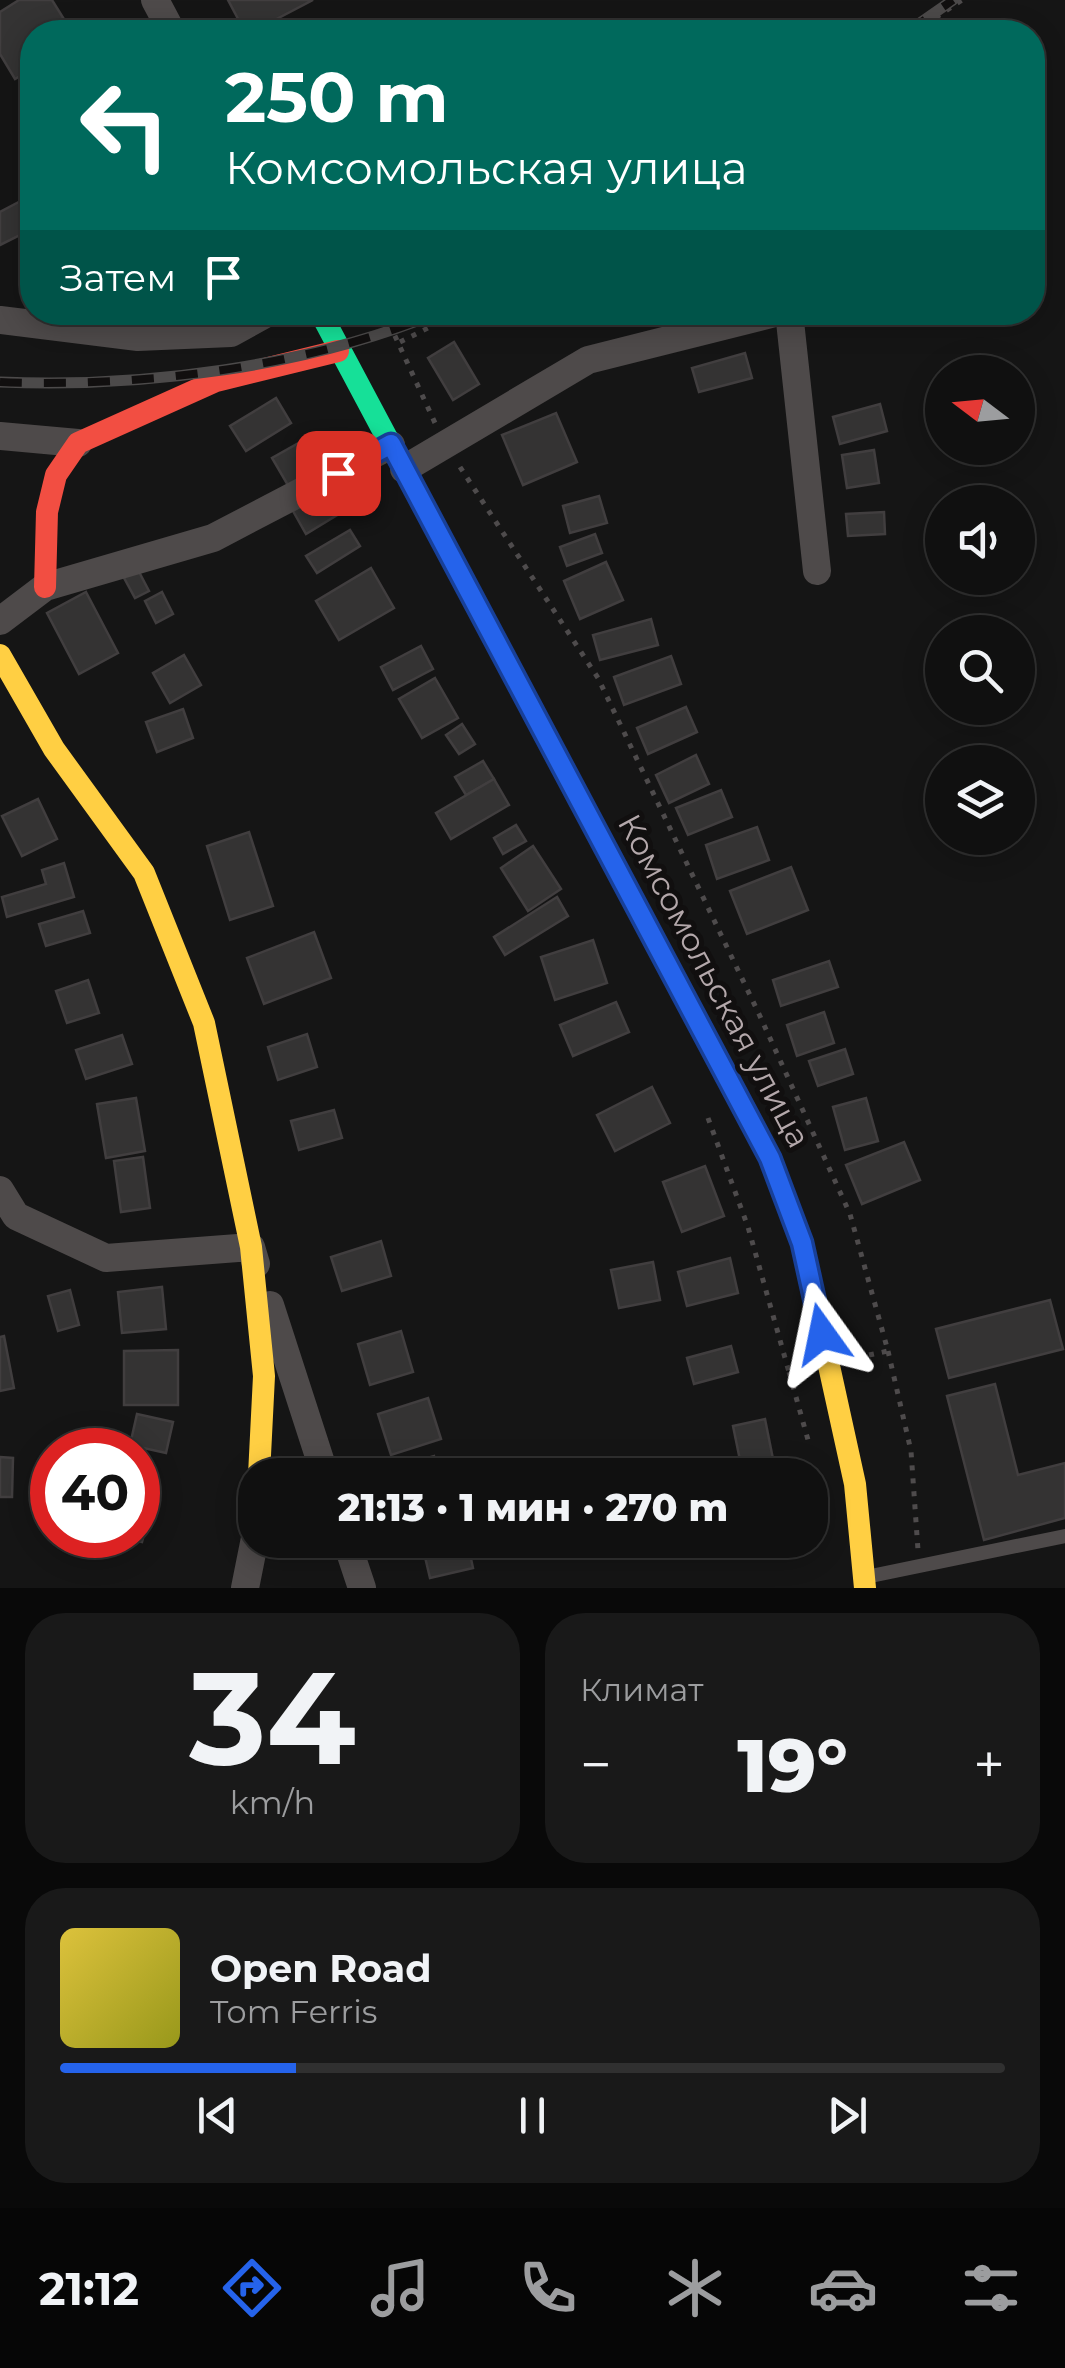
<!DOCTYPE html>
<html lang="ru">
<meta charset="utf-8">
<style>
body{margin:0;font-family:Montserrat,sans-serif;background:#191919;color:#f1f3f6;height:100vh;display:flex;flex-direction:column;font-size:38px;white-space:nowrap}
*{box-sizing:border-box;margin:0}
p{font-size:32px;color:#9c9d9f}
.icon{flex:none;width:55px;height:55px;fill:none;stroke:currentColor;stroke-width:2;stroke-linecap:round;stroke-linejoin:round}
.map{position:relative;height:1588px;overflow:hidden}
.sheet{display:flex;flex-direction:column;gap:25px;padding:25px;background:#090909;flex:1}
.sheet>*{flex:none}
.banner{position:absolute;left:20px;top:20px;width:1025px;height:305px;border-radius:40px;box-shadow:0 5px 25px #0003,0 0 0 2px #303030;background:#00695c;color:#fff;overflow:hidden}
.needle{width:65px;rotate:286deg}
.tools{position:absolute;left:925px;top:355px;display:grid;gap:20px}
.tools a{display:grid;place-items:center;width:110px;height:110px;border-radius:50%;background:#101010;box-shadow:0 5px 25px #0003,0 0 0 2px #303030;font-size:50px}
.speed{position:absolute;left:30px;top:1428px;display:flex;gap:20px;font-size:50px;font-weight:700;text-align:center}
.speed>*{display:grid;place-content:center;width:130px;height:130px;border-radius:50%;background:#101010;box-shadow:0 5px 25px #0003,0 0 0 2px #303030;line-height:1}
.speed .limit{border:15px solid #d22;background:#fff;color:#111}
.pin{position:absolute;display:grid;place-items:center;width:85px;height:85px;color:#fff;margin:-42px;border-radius:20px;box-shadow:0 5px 15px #0006}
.me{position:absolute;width:110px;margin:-55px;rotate:348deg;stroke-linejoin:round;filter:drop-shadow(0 0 8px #0008)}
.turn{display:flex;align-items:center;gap:35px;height:210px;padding:0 40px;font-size:45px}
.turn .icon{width:130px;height:130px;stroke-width:2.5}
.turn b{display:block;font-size:70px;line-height:85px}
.then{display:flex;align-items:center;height:95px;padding:0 40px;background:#0003;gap:20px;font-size:38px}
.big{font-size:75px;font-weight:800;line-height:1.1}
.sheet .tile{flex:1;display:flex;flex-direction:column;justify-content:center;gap:15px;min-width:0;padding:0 35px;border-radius:40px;background:#191919}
.sheet .dial{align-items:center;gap:0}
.dial b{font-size:130px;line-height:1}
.song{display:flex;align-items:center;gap:30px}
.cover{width:120px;height:120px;border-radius:15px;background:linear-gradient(135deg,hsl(50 70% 55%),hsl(60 70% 35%))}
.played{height:10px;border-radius:5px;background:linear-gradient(90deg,#2563eb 25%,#303030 25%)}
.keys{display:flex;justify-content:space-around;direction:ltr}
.heat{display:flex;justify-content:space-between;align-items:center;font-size:55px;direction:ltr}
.sheet .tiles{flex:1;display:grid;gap:25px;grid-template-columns:1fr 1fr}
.tile:last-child{grid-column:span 2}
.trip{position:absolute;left:238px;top:1458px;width:590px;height:100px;border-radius:40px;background:#101010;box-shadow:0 5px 25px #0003,0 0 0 2px #303030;font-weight:800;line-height:100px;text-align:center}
.dock{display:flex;height:160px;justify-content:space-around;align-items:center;background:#060606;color:#9c9d9f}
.dock .icon{width:70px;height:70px}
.dock .current{color:#2563eb}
.dock b{font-size:45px;color:#f1f3f6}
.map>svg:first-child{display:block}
.building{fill:#343333;stroke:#413e3f;stroke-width:2.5}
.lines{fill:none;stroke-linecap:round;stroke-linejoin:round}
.path{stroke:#4e4b4c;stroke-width:5;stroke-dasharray:5 8;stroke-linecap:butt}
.lane{stroke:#4e4a4a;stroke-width:14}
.street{stroke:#4e4a4a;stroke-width:28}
.fast{stroke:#16e098;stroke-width:22}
.slow{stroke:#ffcf43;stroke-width:22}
.jam{stroke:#f24e42;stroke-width:22}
.rail-casing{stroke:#4c4a4a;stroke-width:11}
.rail{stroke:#110f0f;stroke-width:8;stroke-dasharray:22;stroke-linecap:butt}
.route-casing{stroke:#184099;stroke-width:25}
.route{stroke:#2563eb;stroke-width:18}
.labels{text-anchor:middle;stroke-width:10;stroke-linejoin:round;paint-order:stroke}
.street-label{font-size:32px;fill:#b4a8ab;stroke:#110f0f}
</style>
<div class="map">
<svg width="1065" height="1588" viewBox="0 0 1065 1588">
<rect width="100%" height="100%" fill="#151515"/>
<g class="building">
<polygon points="19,0 52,0 72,32 32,32 32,69 15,79 0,54 0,12"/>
<polygon points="228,0 313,0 252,32 245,32"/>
<polygon points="32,195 32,229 0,245 0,212"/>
<polygon points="148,312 192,312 159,332"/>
<polygon points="454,342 479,384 453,400 428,358"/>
<polygon points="745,353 752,378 699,392 692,368"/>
<polygon points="276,398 291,423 246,451 230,426"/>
<polygon points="880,404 887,431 840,444 833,417"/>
<polygon points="556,413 577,462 523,485 502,435"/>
<polygon points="304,440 320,470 289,487 272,458"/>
<polygon points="874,450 879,483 847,488 842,455"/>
<polygon points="333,486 347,509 306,534 293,511"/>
<polygon points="599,496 607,523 570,533 563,506"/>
<polygon points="884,512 885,534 848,536 846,514"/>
<polygon points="350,530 360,546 317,573 306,556"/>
<polygon points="595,534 602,553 567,566 560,547"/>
<polygon points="606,562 623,600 580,619 564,581"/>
<polygon points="137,568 149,591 135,598 123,576"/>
<polygon points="371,568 394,608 339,640 316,601"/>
<polygon points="86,592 118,653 79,674 47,613"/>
<polygon points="162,592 173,614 156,623 145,601"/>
<polygon points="651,619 658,645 600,660 593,635"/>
<polygon points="421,646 433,669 393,690 381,667"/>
<polygon points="184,655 201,685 170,703 153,673"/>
<polygon points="671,656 681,684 624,705 614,677"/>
<polygon points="435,678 458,718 422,738 399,699"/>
<polygon points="686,707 697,732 648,754 637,728"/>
<polygon points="183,709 193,738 157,752 146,722"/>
<polygon points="462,724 475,744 459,754 446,735"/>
<polygon points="696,755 709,784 669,803 656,775"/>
<polygon points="483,761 494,779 466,795 455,777"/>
<polygon points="494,779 509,805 451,839 436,813"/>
<polygon points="721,790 732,817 688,835 676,808"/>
<polygon points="38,799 57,839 22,856 2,816"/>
<polygon points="516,825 526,841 503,854 494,838"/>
<polygon points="757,827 769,860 717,879 706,845"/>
<polygon points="249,832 273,906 230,920 207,846"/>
<polygon points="533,846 561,889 528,911 501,868"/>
<polygon points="64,863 74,897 7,917 2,897 46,884 42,870"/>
<polygon points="791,867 808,910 747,934 730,891"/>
<polygon points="557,897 568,916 505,955 494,937"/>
<polygon points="83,911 90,933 46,946 39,924"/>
<polygon points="314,932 331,978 264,1004 247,958"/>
<polygon points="593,940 607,983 555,1000 541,957"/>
<polygon points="829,961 838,987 781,1006 773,980"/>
<polygon points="88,980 99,1013 67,1023 56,991"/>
<polygon points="616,1002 629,1032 573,1056 560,1025"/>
<polygon points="824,1012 834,1043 797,1056 787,1025"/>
<polygon points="307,1034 317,1067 278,1080 268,1047"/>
<polygon points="122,1035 132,1064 86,1079 76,1050"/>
<polygon points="845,1049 853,1074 818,1086 809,1061"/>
<polygon points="652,1087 670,1123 615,1151 597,1115"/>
<polygon points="136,1098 145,1151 106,1158 97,1104"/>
<polygon points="866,1098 878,1141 845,1150 833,1107"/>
<polygon points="334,1110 342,1138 299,1150 291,1121"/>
<polygon points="904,1142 920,1180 862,1204 846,1165"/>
<polygon points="143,1157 150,1208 121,1212 114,1161"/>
<polygon points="705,1166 724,1216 682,1232 663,1182"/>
<polygon points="381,1241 391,1276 342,1291 331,1257"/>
<polygon points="730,1258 738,1293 687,1306 678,1272"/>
<polygon points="653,1262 660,1300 619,1308 611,1270"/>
<polygon points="162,1287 166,1329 122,1333 118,1292"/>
<polygon points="70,1290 79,1325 58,1331 48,1296"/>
<polygon points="1050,1300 1063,1349 949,1378 936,1329"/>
<polygon points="401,1331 413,1372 370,1385 358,1344"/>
<polygon points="4,1336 14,1388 0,1391 0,1337"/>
<polygon points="731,1346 738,1372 694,1384 687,1358"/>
<polygon points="178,1350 178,1405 124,1405 124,1351"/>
<polygon points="995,1384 1018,1475 1065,1463 1065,1518 984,1540 947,1396"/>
<polygon points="428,1398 441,1439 391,1455 378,1414"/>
<polygon points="137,1414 173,1422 166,1453 130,1445"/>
<polygon points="765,1419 773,1459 741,1465 733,1426"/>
<polygon points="434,1456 439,1475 399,1475 396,1467"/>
<polygon points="0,1457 13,1458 12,1497 0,1497"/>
<polygon points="138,1485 155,1490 142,1542 113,1535 138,1535"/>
<polygon points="421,1540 467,1540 473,1568 430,1578"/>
<polygon points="754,1540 791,1540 792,1547 757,1554"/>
</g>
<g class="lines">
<g class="path">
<polyline points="914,32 962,0"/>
<polyline points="384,312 435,423"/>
<polyline points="400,342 460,312"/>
<polyline points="460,467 598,678 759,1014 850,1214 888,1351 860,1357"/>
<polyline points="708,1118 748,1227 789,1372 796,1371"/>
<polyline points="888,1351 911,1451 918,1550"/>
<polyline points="789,1372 810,1447"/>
</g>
<polyline class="lane" points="866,1577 1065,1536"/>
<g class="street">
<polyline points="155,0 172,32"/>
<polyline points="789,312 817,571"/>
<polyline points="0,320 138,337 231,333 269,312"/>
<polyline points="0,436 78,443"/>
<polyline points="404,469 588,360 779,312"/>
<polyline points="0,621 45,587 213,538 391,445"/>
<polyline points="0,1190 16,1216 106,1258 251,1247 256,1264"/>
<polyline points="270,1305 325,1475"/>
<polyline points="346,1540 362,1588"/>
<polyline points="245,1588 255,1538"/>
</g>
<polyline class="fast" points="320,312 659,949"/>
<g class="slow">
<polyline points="0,655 54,749 144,873 204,1023 251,1247 264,1376 259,1475"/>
<polyline points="659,949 770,1158 802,1243 855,1484 865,1588"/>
</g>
<polyline class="jam" points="45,587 47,512 56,475 78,443 216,381 338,351"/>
<defs>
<g id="rail">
<polyline points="907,32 953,0"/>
<path d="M0,382C143,388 307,367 440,312"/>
</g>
</defs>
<use href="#rail" class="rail-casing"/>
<use href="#rail" class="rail"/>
</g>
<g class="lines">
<defs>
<polyline id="route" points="338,473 391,444 770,1158 802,1243 822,1334"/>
</defs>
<use href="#route" class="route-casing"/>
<use href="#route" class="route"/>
</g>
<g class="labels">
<g class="street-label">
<text transform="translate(714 981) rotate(62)" y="11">Комсомольская улица</text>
</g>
</g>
</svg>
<div class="tools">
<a><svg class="needle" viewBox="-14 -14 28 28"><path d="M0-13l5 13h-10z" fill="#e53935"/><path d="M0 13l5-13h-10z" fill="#9c9d9f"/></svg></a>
<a><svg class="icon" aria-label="sound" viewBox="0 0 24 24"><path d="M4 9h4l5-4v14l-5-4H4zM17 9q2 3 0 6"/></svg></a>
<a><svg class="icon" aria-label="search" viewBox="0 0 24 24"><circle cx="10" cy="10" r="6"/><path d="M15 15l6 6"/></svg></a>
<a><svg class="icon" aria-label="layers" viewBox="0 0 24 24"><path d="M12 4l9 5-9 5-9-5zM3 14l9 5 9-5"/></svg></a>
</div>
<div class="speed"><div class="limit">40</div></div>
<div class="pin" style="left:338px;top:473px;background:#d93025"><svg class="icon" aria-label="arrive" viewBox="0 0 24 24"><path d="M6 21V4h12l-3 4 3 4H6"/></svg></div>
<svg class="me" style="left:822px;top:1334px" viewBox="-20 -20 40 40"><path d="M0-17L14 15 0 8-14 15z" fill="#2563eb" stroke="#fff" stroke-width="4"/></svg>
<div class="trip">21:13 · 1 мин · 270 m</div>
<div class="banner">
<div class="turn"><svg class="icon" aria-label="left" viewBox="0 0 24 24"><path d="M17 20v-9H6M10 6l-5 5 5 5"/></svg><div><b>250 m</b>Комсомольская улица</div></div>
<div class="then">Затем<svg class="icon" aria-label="arrive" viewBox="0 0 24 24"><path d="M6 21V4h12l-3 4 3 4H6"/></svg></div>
</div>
</div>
<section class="sheet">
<div class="tiles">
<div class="tile dial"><b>34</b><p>km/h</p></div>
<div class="tile"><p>Климат</p>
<div class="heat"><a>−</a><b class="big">19°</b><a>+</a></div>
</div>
<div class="tile">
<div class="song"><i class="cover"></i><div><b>Open Road</b><p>Tom Ferris</p></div></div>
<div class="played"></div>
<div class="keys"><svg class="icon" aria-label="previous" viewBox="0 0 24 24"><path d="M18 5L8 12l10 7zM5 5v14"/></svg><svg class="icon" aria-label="pause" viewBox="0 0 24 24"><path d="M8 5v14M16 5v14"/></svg><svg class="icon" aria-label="next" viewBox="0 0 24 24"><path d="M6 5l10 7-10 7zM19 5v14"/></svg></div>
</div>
</div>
</section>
<nav class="dock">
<b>21:12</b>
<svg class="icon current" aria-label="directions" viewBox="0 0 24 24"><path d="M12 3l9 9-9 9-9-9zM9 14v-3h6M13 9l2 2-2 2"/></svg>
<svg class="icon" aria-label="music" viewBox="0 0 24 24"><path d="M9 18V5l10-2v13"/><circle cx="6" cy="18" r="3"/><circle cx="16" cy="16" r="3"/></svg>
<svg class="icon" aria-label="phone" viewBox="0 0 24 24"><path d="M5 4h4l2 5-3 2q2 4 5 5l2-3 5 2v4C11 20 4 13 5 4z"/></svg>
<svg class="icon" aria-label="climate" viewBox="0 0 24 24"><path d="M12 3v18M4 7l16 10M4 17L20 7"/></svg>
<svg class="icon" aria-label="car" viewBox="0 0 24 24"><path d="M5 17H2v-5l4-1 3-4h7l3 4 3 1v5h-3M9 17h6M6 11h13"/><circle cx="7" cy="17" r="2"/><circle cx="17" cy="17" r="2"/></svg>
<svg class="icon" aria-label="filters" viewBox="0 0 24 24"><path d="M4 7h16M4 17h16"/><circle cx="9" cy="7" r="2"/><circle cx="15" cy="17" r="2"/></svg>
</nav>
